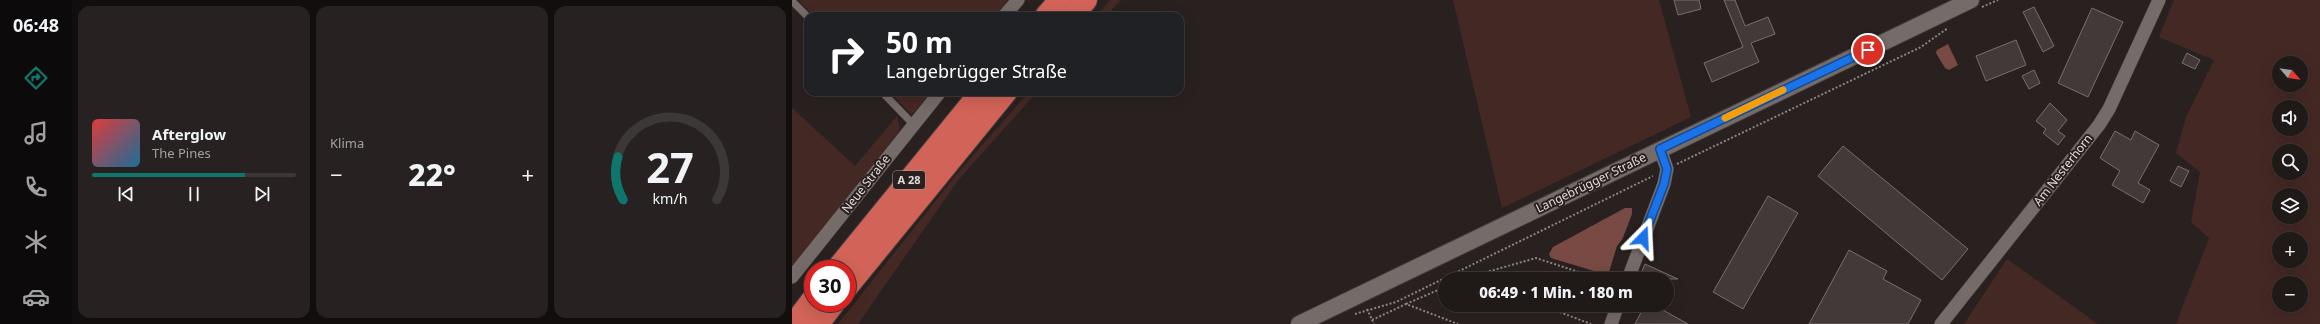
<!DOCTYPE html>
<html lang="de">
<meta charset="utf-8">
<style>
body{margin:0;font-family:"Noto Sans",sans-serif;background:#272221;color:#f1f3f6;height:100vh;display:flex;flex-direction:column;font-size:15px;white-space:nowrap}
*{box-sizing:border-box;margin:0}
p{font-size:13px;color:#a1a0a2}
.icon{flex:none;width:22px;height:22px;fill:none;stroke:currentColor;stroke-width:2;stroke-linecap:round;stroke-linejoin:round}
.map{position:relative;flex:1;overflow:hidden}
.sheet{display:flex;flex-direction:column;gap:6px;padding:6px;background:#110e0d;width:720px}
.sheet>*{flex:none}
.guide{position:absolute;left:12px;top:12px;width:380px;height:84px;border-radius:12px;box-shadow:0 4px 16px #0002,0 0 0 1px #3c3837;background:#202124;color:#fff;overflow:hidden}
.needle{width:26px;rotate:118deg}
.fabs{position:absolute;left:1480px;top:56px;display:grid;gap:8px}
.fabs a{display:grid;place-items:center;width:36px;height:36px;border-radius:50%;background:#1f1918;box-shadow:0 4px 16px #0002,0 0 0 1px #3c3837;font-size:20px}
.speed{position:absolute;left:12px;top:260px;display:flex;gap:8px;font-size:20px;font-weight:700;text-align:center}
.speed>*{display:grid;place-content:center;width:52px;height:52px;border-radius:50%;background:#1f1918;box-shadow:0 4px 16px #0002,0 0 0 1px #3c3837;line-height:1}
.speed .limit{border:6px solid #d22;background:#fff;color:#111}
.pin{position:absolute;display:grid;place-items:center;width:34px;height:34px;color:#fff;margin:-17px;border:2px solid #fff;border-radius:50%;box-shadow:0 1px 4px #0007}
.me{position:absolute;width:44px;margin:-22px;rotate:21deg;stroke-linejoin:round;filter:drop-shadow(0 0 3px #0008)}
.turn{display:flex;align-items:center;gap:14px;height:84px;padding:0 16px;font-size:18px}
.turn .icon{width:52px;height:52px;stroke-width:2.5}
.turn b{display:block;font-size:28px;line-height:34px}
.big{font-size:30px;font-weight:800;line-height:1.1}
.sheet .tile{flex:1;display:flex;flex-direction:column;justify-content:center;gap:6px;min-width:0;padding:0 14px;border-radius:12px;background:#272221}
.sheet .dial{align-items:center;gap:0}
.dial svg{height:104px;overflow:visible;fill:none;stroke:#3c3837;stroke-width:7;stroke-linecap:round;text-anchor:middle}
.dial text{fill:#f1f3f6;stroke:none}
.song{display:flex;align-items:center;gap:12px}
.cover{width:48px;height:48px;border-radius:6px;background:linear-gradient(135deg,hsl(0 70% 55%),hsl(200 70% 35%))}
.played{height:4px;border-radius:2px;background:linear-gradient(90deg,#0f766e 75%,#3c3837 75%)}
.keys{display:flex;justify-content:space-around;direction:ltr}
.heat{display:flex;justify-content:space-between;align-items:center;font-size:22px;direction:ltr}
.sheet .tiles{flex:1;display:grid;gap:6px;grid-template-columns:repeat(3,1fr)}
.trip{position:absolute;left:646px;top:272px;width:236px;height:40px;border-radius:20px;background:#1f1918;box-shadow:0 4px 16px #0002,0 0 0 1px #3c3837;font-weight:800;line-height:40px;text-align:center}
main{display:flex;flex:1;min-height:0}
.tabs{display:flex;flex-direction:column;width:72px;justify-content:space-around;align-items:center;background:#0c0a0a;color:#a1a0a2}
.tabs .icon{width:28px;height:28px}
.tabs .on{color:#0f766e}
.tabs b{font-size:18px;color:#f1f3f6}
.map>svg:first-child{display:block}
.green{fill:#442824;fill-rule:evenodd}
.water{fill:#794a44}
.building{fill:#423938;stroke:#786e6d}
.lines{fill:none;stroke-linecap:round;stroke-linejoin:round}
.service-casing{stroke:#433d3c;stroke-width:8}
.minor-casing{stroke:#433d3c;stroke-width:14}
.tertiary-casing{stroke:#433d3c;stroke-width:18}
.motorway-casing{stroke:#433d3c;stroke-width:24}
.path{stroke:#8b8483;stroke-width:2;stroke-dasharray:2 2;stroke-linecap:butt}
.service{stroke:#756b69;stroke-width:7}
.minor{stroke:#756b69;stroke-width:13}
.tertiary{stroke:#756b69;stroke-width:16}
.motorway{stroke:#d26358;stroke-width:22}
.route-casing{stroke:#114b97;stroke-width:10}
.route{stroke:#1a73e8;stroke-width:7}
.slow{stroke:#f59e0b;stroke-width:7}
.labels{text-anchor:middle;stroke-width:4;stroke-linejoin:round;paint-order:stroke}
.shield{fill:#292120;stroke:#a9a2a2;stroke-width:1}
.shield-label{font-size:11px;font-weight:bold;fill:#e0dad9}
.street-label{font-size:12px;fill:#e0dad9;stroke:#292120}
</style>
<main>
<nav class="tabs">
<b>06:48</b>
<svg class="icon on" aria-label="directions" viewBox="0 0 24 24"><path d="M12 3l9 9-9 9-9-9zM9 14v-3h6M13 9l2 2-2 2"/></svg>
<svg class="icon" aria-label="music" viewBox="0 0 24 24"><path d="M9 18V5l10-2v13"/><circle cx="6" cy="18" r="3"/><circle cx="16" cy="16" r="3"/></svg>
<svg class="icon" aria-label="phone" viewBox="0 0 24 24"><path d="M5 4h4l2 5-3 2q2 4 5 5l2-3 5 2v4C11 20 4 13 5 4z"/></svg>
<svg class="icon" aria-label="climate" viewBox="0 0 24 24"><path d="M12 3v18M4 7l16 10M4 17L20 7"/></svg>
<svg class="icon" aria-label="car" viewBox="0 0 24 24"><path d="M5 17H2v-5l4-1 3-4h7l3 4 3 1v5h-3M9 17h6M6 11h13"/><circle cx="7" cy="17" r="2"/><circle cx="17" cy="17" r="2"/></svg>
</nav>
<section class="sheet">
<div class="tiles">
<div class="tile">
<div class="song"><i class="cover"></i><div><b>Afterglow</b><p>The Pines</p></div></div>
<div class="played"></div>
<div class="keys"><svg class="icon" aria-label="previous" viewBox="0 0 24 24"><path d="M18 5L8 12l10 7zM5 5v14"/></svg><svg class="icon" aria-label="pause" viewBox="0 0 24 24"><path d="M8 5v14M16 5v14"/></svg><svg class="icon" aria-label="next" viewBox="0 0 24 24"><path d="M6 5l10 7-10 7zM19 5v14"/></svg></div>
</div>
<div class="tile"><p>Klima</p>
<div class="heat"><a>−</a><b class="big">22°</b><a>+</a></div>
</div>
<div class="tile dial"><svg viewBox="0 0 100 80">
<path d="M14 69A42 42 0 1 1 86 69"/>
<path d="M14 69A42 42 0 0 1 10 36" stroke="#0f766e"/>
<text x="50" y="56" font-size="32" font-weight="700">27</text>
<text x="50" y="72" font-size="11">km/h</text>
</svg></div>
</div>
</section>
<div class="map">
<svg width="1528" height="324" viewBox="0 0 1528 324">
<rect width="100%" height="100%" fill="#292120"/>
<g class="green">
<polygon points="6,0 216,0 203,16 22,16"/>
<polygon points="318,0 329,0 314,16 304,16"/>
<polygon points="661,0 867,0 899,117 710,208"/>
<path d="M1382,0H1528V324H1384L1417,238L1399,222L1408,172L1384,153L1394,117L1422,60L1367,37ZM1487,63H1509V85H1487ZM1487,107H1509V129H1487ZM1487,151H1509V173H1487ZM1487,195H1509V217H1487ZM1487,239H1509V261H1487ZM1487,283H1509V305H1487Z"/>
<polygon points="98,92 139,92 120,115"/>
<polygon points="237,92 245,92 167,179 66,324 46,324 164,175"/>
<polygon points="0,108 63,166 105,116 108,130 0,269"/>
<polygon points="1215,259 1306,324 1172,324"/>
</g>
<g class="water">
<polygon points="1156,44 1166,65 1157,70 1153,68 1144,53 1145,50"/>
<polygon points="833,208 840,208 840,214 830,240 825,246 817,272 812,274 759,258 757,254 761,247"/>
</g>
<g class="building">
<polygon points="882,0 907,0 909,9 886,15"/>
<polygon points="932,0 943,0 953,26 976,17 983,34 959,43 967,62 920,82 912,63 951,47"/>
<polygon points="1242,7 1262,46 1251,52 1231,12"/>
<polygon points="1300,8 1331,22 1296,97 1266,83"/>
<polygon points="1224,40 1234,65 1194,81 1184,56"/>
<polygon points="1395,53 1408,60 1403,69 1390,63"/>
<polygon points="1242,70 1248,83 1237,89 1230,76"/>
<polygon points="1258,103 1275,120 1266,131 1273,136 1266,145 1251,133 1254,129 1244,121"/>
<polygon points="1323,131 1339,140 1343,131 1367,145 1346,183 1358,190 1351,203 1320,185 1328,171 1308,158"/>
<polygon points="1051,146 1176,249 1150,280 1026,176"/>
<polygon points="1386,166 1397,171 1389,187 1378,181"/>
<polygon points="976,196 1006,213 951,309 921,292"/>
<polygon points="1057,250 1095,271 1091,279 1129,300 1116,324 1017,324"/>
<polygon points="853,264 886,279 847,279"/>
<polygon points="853,305 862,305 896,324 843,324"/>
</g>
<g class="lines">
<defs>
<g id="service">
<polyline points="0,1 16,17"/>
<polyline points="90,92 121,124"/>
</g>
<g id="minor">
<polyline points="212,16 226,0"/>
<polyline points="0,277 148,92"/>
<polyline points="836,279 872,184 875,169 868,149"/>
<polyline points="819,324 826,305"/>
<polyline points="1149,324 1307,125 1317,109 1367,0"/>
</g>
<polyline id="tertiary" points="507,324 1179,0"/>
<g id="motorway">
<polyline points="254,16 268,0"/>
<polyline points="280,16 294,0"/>
<polyline points="45,269 189,92"/>
<polyline points="55,287 214,92"/>
<polyline points="2,324 21,299"/>
<polyline points="26,324 42,303"/>
</g>
</defs>
<use href="#service" class="service-casing"/>
<use href="#minor" class="minor-casing"/>
<use href="#tertiary" class="tertiary-casing"/>
<use href="#motorway" class="motorway-casing"/>
<g class="path">
<polyline points="1190,7 1206,0"/>
<polyline points="885,164 1129,47 1156,28"/>
<polyline points="677,277 682,279"/>
<polyline points="670,279 744,258 808,279"/>
<polyline points="614,304 653,287"/>
<polyline points="749,305 799,324"/>
<polyline points="575,309 582,324"/>
<polyline points="563,314 604,302 861,176"/>
<polyline points="580,320 614,304 666,324"/>
</g>
<use href="#service" class="service"/>
<use href="#minor" class="minor"/>
<use href="#tertiary" class="tertiary"/>
<use href="#motorway" class="motorway"/>
</g>
<g class="lines">
<defs>
<polyline id="route" points="851,238 872,184 875,169 868,149 1076,50"/>
</defs>
<use href="#route" class="route-casing"/>
<use href="#route" class="route"/>
<polyline class="slow" points="933,118 991,90"/>
</g>
<g class="labels">
<rect class="shield" x="101" y="171" width="32" height="18" rx="3"/>
<g class="shield-label">
<text x="117" y="184">A 28</text>
</g>
<g class="street-label">
<text transform="translate(1271 170) rotate(-52)" y="4">Am Nesterhorn</text>
<text transform="translate(799 183) rotate(-26)" y="4">Langebrügger Straße</text>
<text transform="translate(74 184) rotate(-52)" y="4">Neue Straße</text>
</g>
</g>
</svg>
<div class="fabs">
<a><svg class="needle" viewBox="-14 -14 28 28"><path d="M0-13l5 13h-10z" fill="#e53935"/><path d="M0 13l5-13h-10z" fill="#a1a0a2"/></svg></a>
<a><svg class="icon" aria-label="sound" viewBox="0 0 24 24"><path d="M4 9h4l5-4v14l-5-4H4zM17 9q2 3 0 6"/></svg></a>
<a><svg class="icon" aria-label="search" viewBox="0 0 24 24"><circle cx="10" cy="10" r="6"/><path d="M15 15l6 6"/></svg></a>
<a><svg class="icon" aria-label="layers" viewBox="0 0 24 24"><path d="M12 4l9 5-9 5-9-5zM3 14l9 5 9-5"/></svg></a>
<a>+</a>
<a>−</a>
</div>
<div class="speed"><div class="limit">30</div></div>
<div class="pin" style="left:1076px;top:50px;background:#d93025"><svg class="icon" aria-label="arrive" viewBox="0 0 24 24"><path d="M6 21V4h12l-3 4 3 4H6"/></svg></div>
<svg class="me" style="left:851px;top:238px" viewBox="-20 -20 40 40"><path d="M0-17L14 15 0 8-14 15z" fill="#1a73e8" stroke="#fff" stroke-width="4"/></svg>
<div class="trip">06:49 · 1 Min. · 180 m</div>
<div class="guide">
<div class="turn"><svg class="icon" aria-label="right" viewBox="0 0 24 24"><path d="M7 20v-9h11M14 6l5 5-5 5"/></svg><div><b>50 m</b>Langebrügger Straße</div></div>
</div>
</div>
</main>
